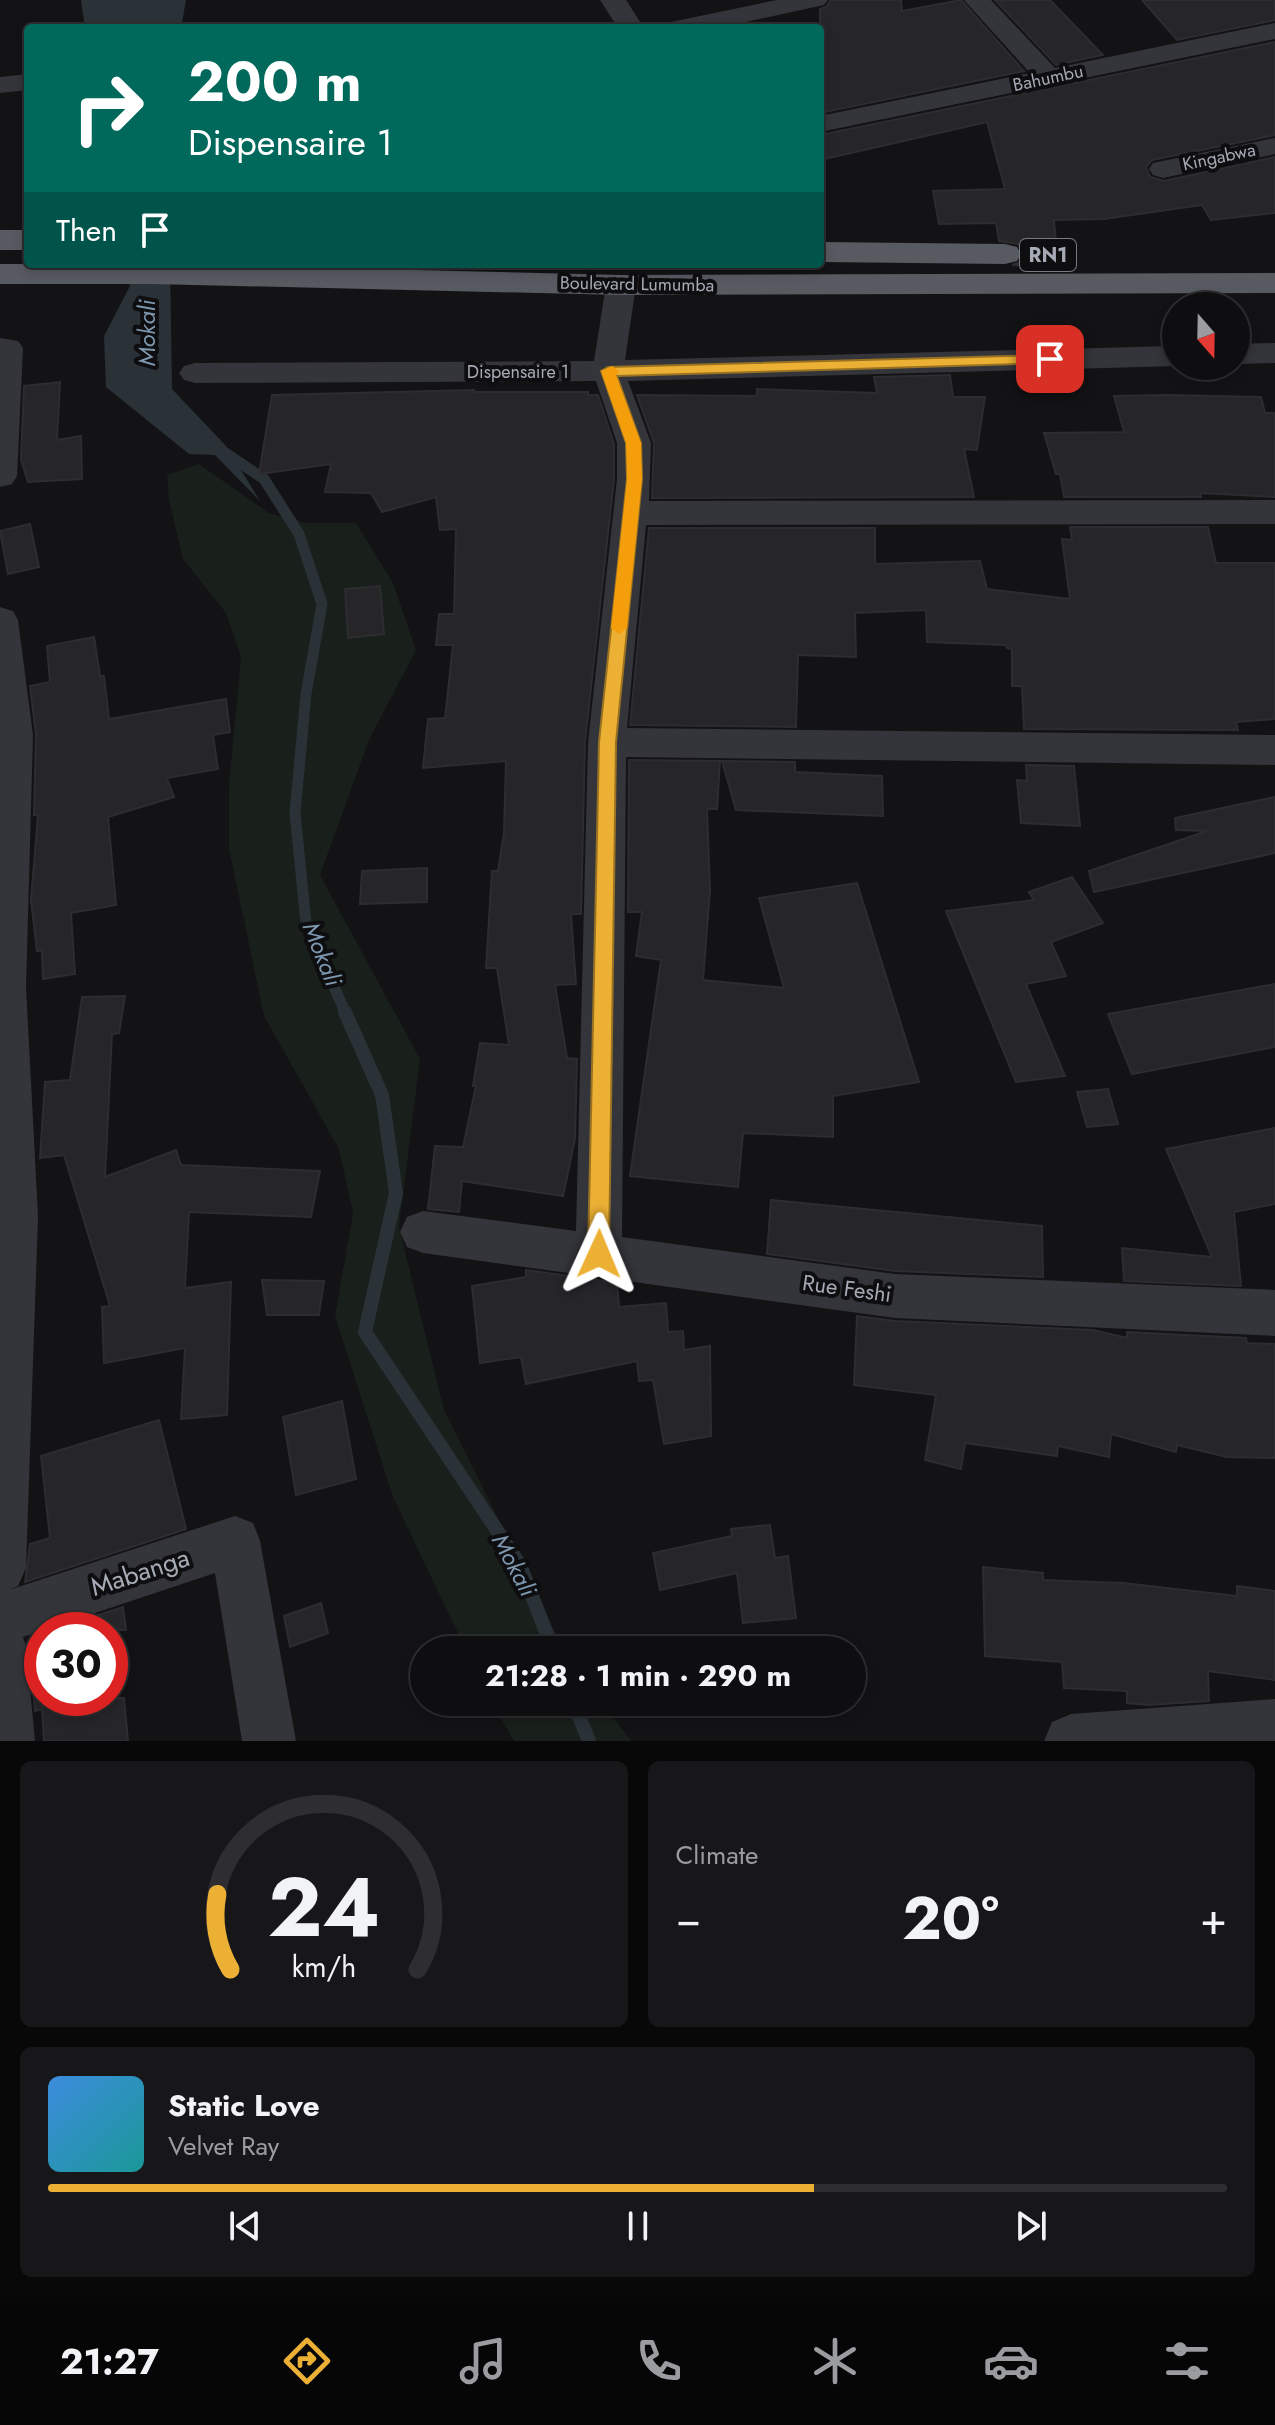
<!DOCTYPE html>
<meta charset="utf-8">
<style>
body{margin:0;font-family:Jost,sans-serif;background:#171719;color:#f1f3f6;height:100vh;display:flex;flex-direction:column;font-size:30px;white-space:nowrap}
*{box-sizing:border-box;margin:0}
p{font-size:26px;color:#9b9c9f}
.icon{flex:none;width:44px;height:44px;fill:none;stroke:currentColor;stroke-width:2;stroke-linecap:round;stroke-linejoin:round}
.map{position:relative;height:1741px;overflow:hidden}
.details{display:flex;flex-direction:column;gap:20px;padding:20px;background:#080809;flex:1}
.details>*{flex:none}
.banner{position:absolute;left:24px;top:24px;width:800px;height:244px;border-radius:8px;box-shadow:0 4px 12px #0003,0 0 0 2px #2e2e30;background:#00695c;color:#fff;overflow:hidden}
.needle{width:52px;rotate:160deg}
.controls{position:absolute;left:1162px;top:292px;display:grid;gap:16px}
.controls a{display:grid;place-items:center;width:88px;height:88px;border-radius:50%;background:#0e0e10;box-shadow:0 4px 12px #0003,0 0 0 2px #2e2e30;font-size:40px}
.speed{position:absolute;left:24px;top:1612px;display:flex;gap:16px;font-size:40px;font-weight:700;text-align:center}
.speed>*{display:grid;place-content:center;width:104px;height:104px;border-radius:50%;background:#0e0e10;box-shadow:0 4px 12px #0003,0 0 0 2px #2e2e30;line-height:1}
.speed .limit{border:12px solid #d22;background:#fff;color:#111}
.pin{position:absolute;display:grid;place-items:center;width:68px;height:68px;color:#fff;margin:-34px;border-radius:16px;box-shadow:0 4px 12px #0006}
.me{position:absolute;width:88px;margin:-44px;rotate:1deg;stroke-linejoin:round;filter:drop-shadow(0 0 6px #0008)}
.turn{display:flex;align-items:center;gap:28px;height:168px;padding:0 32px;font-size:36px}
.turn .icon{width:104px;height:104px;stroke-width:2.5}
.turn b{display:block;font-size:56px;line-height:68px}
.then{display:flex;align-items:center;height:76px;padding:0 32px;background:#0003;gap:16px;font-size:30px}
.big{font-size:60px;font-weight:700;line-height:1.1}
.details .tile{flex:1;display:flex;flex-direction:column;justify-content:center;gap:12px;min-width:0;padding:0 28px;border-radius:12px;background:#171719}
.details .dial{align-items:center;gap:0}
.dial svg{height:208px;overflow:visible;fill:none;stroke:#2e2e30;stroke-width:7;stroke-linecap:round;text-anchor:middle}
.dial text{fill:#f1f3f6;stroke:none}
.song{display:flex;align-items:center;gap:24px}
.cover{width:96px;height:96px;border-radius:12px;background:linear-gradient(135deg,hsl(210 70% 55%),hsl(180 70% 35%))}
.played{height:8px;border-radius:4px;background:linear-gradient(90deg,#ecb034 65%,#2e2e30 65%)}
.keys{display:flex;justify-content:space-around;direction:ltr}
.heat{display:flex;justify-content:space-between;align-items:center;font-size:44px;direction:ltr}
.details .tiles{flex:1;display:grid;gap:20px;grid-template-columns:1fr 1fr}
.tile:last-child{grid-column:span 2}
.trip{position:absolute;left:410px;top:1636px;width:456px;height:80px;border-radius:40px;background:#0e0e10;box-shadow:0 4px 12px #0003,0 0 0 2px #2e2e30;font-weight:700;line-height:80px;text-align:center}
.tabs{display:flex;height:128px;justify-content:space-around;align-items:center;background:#060606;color:#9b9c9f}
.tabs .icon{width:56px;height:56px}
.tabs .selected{color:#ecb034}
.tabs b{font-size:36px;color:#f1f3f6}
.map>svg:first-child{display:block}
.green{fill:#191f1a}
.water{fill:#2a3238}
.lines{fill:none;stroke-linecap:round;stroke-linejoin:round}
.stream-far1{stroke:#2a3238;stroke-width:11}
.stream{stroke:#2a3238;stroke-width:14}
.building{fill:#262629;stroke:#2d2d31;stroke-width:2}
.minor{fill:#34353a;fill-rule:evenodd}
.trunk{fill:#585a62;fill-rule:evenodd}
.route{fill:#ecb034;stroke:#997222;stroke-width:2}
.slow{fill:#f59e0b}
.labels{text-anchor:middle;stroke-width:8;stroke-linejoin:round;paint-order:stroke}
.far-street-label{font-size:18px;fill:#a5aab5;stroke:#0e0e10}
.shield{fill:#0e0e10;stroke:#787b84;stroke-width:2}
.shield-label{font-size:20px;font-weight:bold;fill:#a5aab5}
.street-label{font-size:22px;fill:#a5aab5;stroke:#0e0e10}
.water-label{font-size:24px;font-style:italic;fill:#7d97af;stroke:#0e0e10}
.near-street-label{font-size:26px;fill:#a5aab5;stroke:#0e0e10}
</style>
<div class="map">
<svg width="1275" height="1741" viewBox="0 0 1275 1741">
<rect width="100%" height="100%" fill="#131315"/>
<g class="green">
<polygon points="199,464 269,513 306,523 356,523 393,583 416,650 369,740 320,875 420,1059 399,1227 444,1410 564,1650 466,1650 393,1497 335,1316 353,1213 339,1149 264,1016 229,849 229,785 241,657 226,613 183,559 169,500 167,475"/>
<polygon points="491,1702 602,1702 631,1741 514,1741"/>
</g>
<g class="water">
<polygon points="81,0 186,0 181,28 85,28"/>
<polygon points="127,264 170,264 172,389 226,446 260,501 215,455 189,454 106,387 104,336 130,286"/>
</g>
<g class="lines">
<polyline class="stream-far1" points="221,450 264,479 299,534 322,604 306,694 295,813 306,923 346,1014"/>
<g class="stream">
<polyline points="345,1012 382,1095 396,1193 365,1332 520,1565 553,1650"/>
<polyline points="573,1702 589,1741"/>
</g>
</g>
<g class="building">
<polygon points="831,0 901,0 902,11 961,0 1024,71 820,113 820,9 826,7"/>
<polygon points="995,0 1050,0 1103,55 1056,65"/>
<polygon points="1142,0 1275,0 1275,20 1177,40"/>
<polygon points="1275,42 1275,135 1152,160 1146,167 1150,177 1164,181 1275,157 1275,213 1211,220 1202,205 1104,219 1054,220 1058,267 1012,265 1020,262 1024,253 1018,244 999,241 996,223 939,224 933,191 1005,189 987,122 820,160 820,135"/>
<polygon points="950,375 953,397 985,397 977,450 964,449 974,497 652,498 654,443 637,395 757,396 757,389 877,393 874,377"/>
<polygon points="60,382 57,440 81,436 82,479 28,482 21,459 24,386"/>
<polygon points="474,390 474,392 588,392 588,395 598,395 614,444 614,479 585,742 581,914 571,914 576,984 555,985 567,1058 577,1059 575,1139 563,1196 462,1181 459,1212 428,1209 435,1146 463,1147 476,1086 473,1086 480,1043 509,1045 497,968 486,968 492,871 498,871 504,833 506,761 423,768 428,719 445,718 453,645 436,645 439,614 454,614 456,529 440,530 436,497 382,512 371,493 325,492 331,464 259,474 272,395"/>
<polygon points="1166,395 1261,397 1265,413 1275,413 1275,497 1200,493 1201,497 1064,497 1060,474 1056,474 1044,433 1124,432 1114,396"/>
<polygon points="30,524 39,567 8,574 0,531"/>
<polygon points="1070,527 1208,527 1216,563 1275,563 1275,719 1236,722 1238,730 1024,729 1022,686 1012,686 1012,649 1007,648 1006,645 927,642 926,610 855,613 856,657 798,655 796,727 630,725 649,528 875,528 875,564 980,561 987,589 1070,599 1062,539 1072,540"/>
<polygon points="380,586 384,634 348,638 345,589"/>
<polygon points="94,637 100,676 104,676 109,719 226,699 230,732 213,735 218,769 167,778 174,797 108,817 116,905 71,913 75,974 43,979 42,950 37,951 31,900 38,815 34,815 36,735 30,686 50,682 47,646"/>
<polygon points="629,760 720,761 717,809 707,809 710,890 703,980 784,988 759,898 857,883 919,1082 833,1096 833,1137 743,1133 738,1187 630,1176 661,960 636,956 642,912 628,912"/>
<polygon points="722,761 795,762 795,772 882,776 883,816 736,810"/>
<polygon points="1026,765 1074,766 1080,826 1021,823 1017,780 1027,781"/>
<polygon points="1275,797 1275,853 1094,892 1089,871 1207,831 1176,830 1175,818"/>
<polygon points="427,868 427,902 360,904 362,871"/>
<polygon points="1072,877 1103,923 1051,942 1066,976 1026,984 1065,1076 1016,1082 946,911 1034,900 1029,892"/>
<polygon points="1275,984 1275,1047 1132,1074 1108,1014"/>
<polygon points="125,996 119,1033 112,1034 105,1177 176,1150 181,1165 320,1171 311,1217 189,1212 185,1288 231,1282 227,1415 181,1419 185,1348 104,1363 102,1307 110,1306 64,1155 40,1158 45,1082 70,1080 82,997"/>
<polygon points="1108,1089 1118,1124 1087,1127 1077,1092"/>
<polygon points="1275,1128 1275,1204 1234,1212 1241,1286 1124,1281 1122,1248 1212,1257 1166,1149"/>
<polygon points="771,1200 1042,1226 1043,1277 895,1271 767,1254"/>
<polygon points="526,1270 617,1283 619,1307 666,1303 668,1332 683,1331 684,1350 710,1346 711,1436 664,1444 653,1380 639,1381 637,1361 526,1384 521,1357 480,1363 472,1286 526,1277"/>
<polygon points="262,1280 324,1281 319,1315 267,1315"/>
<polygon points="857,1316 895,1321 1093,1330 1127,1338 1127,1332 1246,1338 1247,1343 1275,1344 1275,1458 1227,1457 1177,1445 1176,1452 1111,1434 1109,1457 1058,1446 1057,1456 965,1443 961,1469 925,1460 936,1395 854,1385"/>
<polygon points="342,1401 356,1479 296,1495 283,1417"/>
<polygon points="159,1420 186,1529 25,1582 30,1544 50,1538 41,1456"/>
<polygon points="770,1525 775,1558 788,1556 796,1618 743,1623 737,1573 660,1590 653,1553 732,1536 731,1529"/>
<polygon points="983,1567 1043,1573 1043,1580 1123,1583 1237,1596 1237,1586 1275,1591 1275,1680 1208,1671 1209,1701 1148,1705 1127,1703 1127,1691 1064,1688 1062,1662 985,1656"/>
<polygon points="321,1603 328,1633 290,1647 284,1616"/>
<polygon points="123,1607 126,1630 53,1630"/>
<polygon points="38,1650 42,1698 124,1698 128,1741 44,1741 42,1709 35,1711 30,1652"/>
</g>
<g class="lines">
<g class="minor">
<polygon points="600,0 626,0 644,28 618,28"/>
<polygon points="777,0 828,0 824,5 718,28 667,28 671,22"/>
<polygon points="964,0 991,0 1055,68 1275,23 1275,39 820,132 820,116 1030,73"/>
<polygon points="28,74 28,90 0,93 0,77"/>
<polygon points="1275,138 1275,154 1163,178 1153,175 1149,169 1153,163"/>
<polygon points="621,276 632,278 636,285 625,360 1176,346 1176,366 628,381 651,443 649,501 1275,500 1275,524 646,525 627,728 1275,735 1275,765 626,757 622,1237 895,1274 1275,1290 1275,1336 895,1318 423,1253 407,1247 400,1232 407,1217 423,1211 576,1231 588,742 617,479 617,443 596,381 195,383 184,380 179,373 184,366 195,363 594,361 606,285 610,278"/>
<polygon points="0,338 18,341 23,348 17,476 12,484 0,487"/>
<polygon points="1275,343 1275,363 1236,364 1236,344"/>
<polygon points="0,607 13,611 18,620 33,735 26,987 38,1216 26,1568 18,1586 9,1590 235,1516 253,1523 260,1541 296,1741 242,1741 215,1573 23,1637 26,1646 35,1741 0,1741"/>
<polygon points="1275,1699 1275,1741 1044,1741 1052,1722 1071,1714"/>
</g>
<g class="trunk">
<rect x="0" y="230" width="28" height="20"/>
<polygon points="820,242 1005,244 1017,247 1021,254 1017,261 1005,264 820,262"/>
<polygon points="0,264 163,264 621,275 1275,273 1275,293 621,295 154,284 0,284"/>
</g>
</g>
<polygon class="route" points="1050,355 1055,356 1055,363 617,376 641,443 642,479 616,742 609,1254 606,1261 599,1264 591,1261 588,1254 599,742 627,479 626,443 601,371 608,367"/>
<polygon class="slow" points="612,366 619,371 616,375 641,443 642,479 627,628 619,634 611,628 627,479 626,443 601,371"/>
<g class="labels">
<g class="far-street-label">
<text transform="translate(1048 78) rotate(-12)" y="6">Bahumbu</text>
<text transform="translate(1219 157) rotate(-12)" y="6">Kingabwa</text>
<text transform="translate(637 284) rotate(1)" y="6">Boulevard Lumumba</text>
<text x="518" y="378">Dispensaire 1</text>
</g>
<rect class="shield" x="1020" y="239" width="56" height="32" rx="6"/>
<g class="shield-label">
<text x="1048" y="262">RN1</text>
</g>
<g class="street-label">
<text transform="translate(847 1288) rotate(8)" y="8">Rue Feshi</text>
</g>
<g class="water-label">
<text transform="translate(147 333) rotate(-90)" y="8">Mokali</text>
<text transform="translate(322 954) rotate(68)" y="8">Mokali</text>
<text transform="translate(514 1565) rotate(62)" y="8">Mokali</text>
</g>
<g class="near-street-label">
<text transform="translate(140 1572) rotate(-18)" y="9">Mabanga</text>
</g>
</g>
</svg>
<div class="controls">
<a><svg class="needle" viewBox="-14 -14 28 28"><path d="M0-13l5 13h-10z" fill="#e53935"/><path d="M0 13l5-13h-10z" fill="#9b9c9f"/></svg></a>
</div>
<div class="speed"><div class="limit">30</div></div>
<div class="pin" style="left:1050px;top:359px;background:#d93025"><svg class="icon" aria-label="arrive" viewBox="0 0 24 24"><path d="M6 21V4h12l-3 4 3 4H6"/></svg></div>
<svg class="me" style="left:599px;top:1254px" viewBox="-20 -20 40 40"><path d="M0-17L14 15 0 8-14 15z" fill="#ecb034" stroke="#fff" stroke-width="4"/></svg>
<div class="trip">21:28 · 1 min · 290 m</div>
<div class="banner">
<div class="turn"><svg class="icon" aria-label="right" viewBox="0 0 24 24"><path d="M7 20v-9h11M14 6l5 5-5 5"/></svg><div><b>200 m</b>Dispensaire 1</div></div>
<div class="then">Then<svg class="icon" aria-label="arrive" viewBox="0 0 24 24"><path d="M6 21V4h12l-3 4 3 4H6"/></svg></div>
</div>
</div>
<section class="details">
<div class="tiles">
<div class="tile dial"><svg viewBox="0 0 100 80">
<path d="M14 69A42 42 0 1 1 86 69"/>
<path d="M14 69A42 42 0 0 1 9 40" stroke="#ecb034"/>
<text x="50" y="56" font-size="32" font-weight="700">24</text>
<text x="50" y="72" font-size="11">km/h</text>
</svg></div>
<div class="tile"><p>Climate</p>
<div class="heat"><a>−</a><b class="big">20°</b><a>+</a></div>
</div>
<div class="tile">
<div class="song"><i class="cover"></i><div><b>Static Love</b><p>Velvet Ray</p></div></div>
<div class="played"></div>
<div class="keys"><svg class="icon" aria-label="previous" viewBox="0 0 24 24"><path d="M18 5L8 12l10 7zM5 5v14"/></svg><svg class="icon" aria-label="pause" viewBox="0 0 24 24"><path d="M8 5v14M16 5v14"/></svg><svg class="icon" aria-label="next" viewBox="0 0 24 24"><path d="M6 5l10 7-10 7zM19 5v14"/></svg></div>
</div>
</div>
</section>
<nav class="tabs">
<b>21:27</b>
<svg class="icon selected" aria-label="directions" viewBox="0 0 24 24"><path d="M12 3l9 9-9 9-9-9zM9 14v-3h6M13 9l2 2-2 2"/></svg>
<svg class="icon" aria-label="music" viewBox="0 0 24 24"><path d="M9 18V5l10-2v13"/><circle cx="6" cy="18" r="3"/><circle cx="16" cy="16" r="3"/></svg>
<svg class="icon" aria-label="phone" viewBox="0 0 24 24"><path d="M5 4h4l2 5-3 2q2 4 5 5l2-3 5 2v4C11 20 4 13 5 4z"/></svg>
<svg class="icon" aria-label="climate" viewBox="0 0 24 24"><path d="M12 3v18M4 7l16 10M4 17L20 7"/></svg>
<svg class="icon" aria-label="car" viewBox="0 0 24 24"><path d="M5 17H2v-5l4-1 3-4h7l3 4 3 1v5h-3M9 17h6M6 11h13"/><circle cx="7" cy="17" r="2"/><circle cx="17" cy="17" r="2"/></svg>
<svg class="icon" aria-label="filters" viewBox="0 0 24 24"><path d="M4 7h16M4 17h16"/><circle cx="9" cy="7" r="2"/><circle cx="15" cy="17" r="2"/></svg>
</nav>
